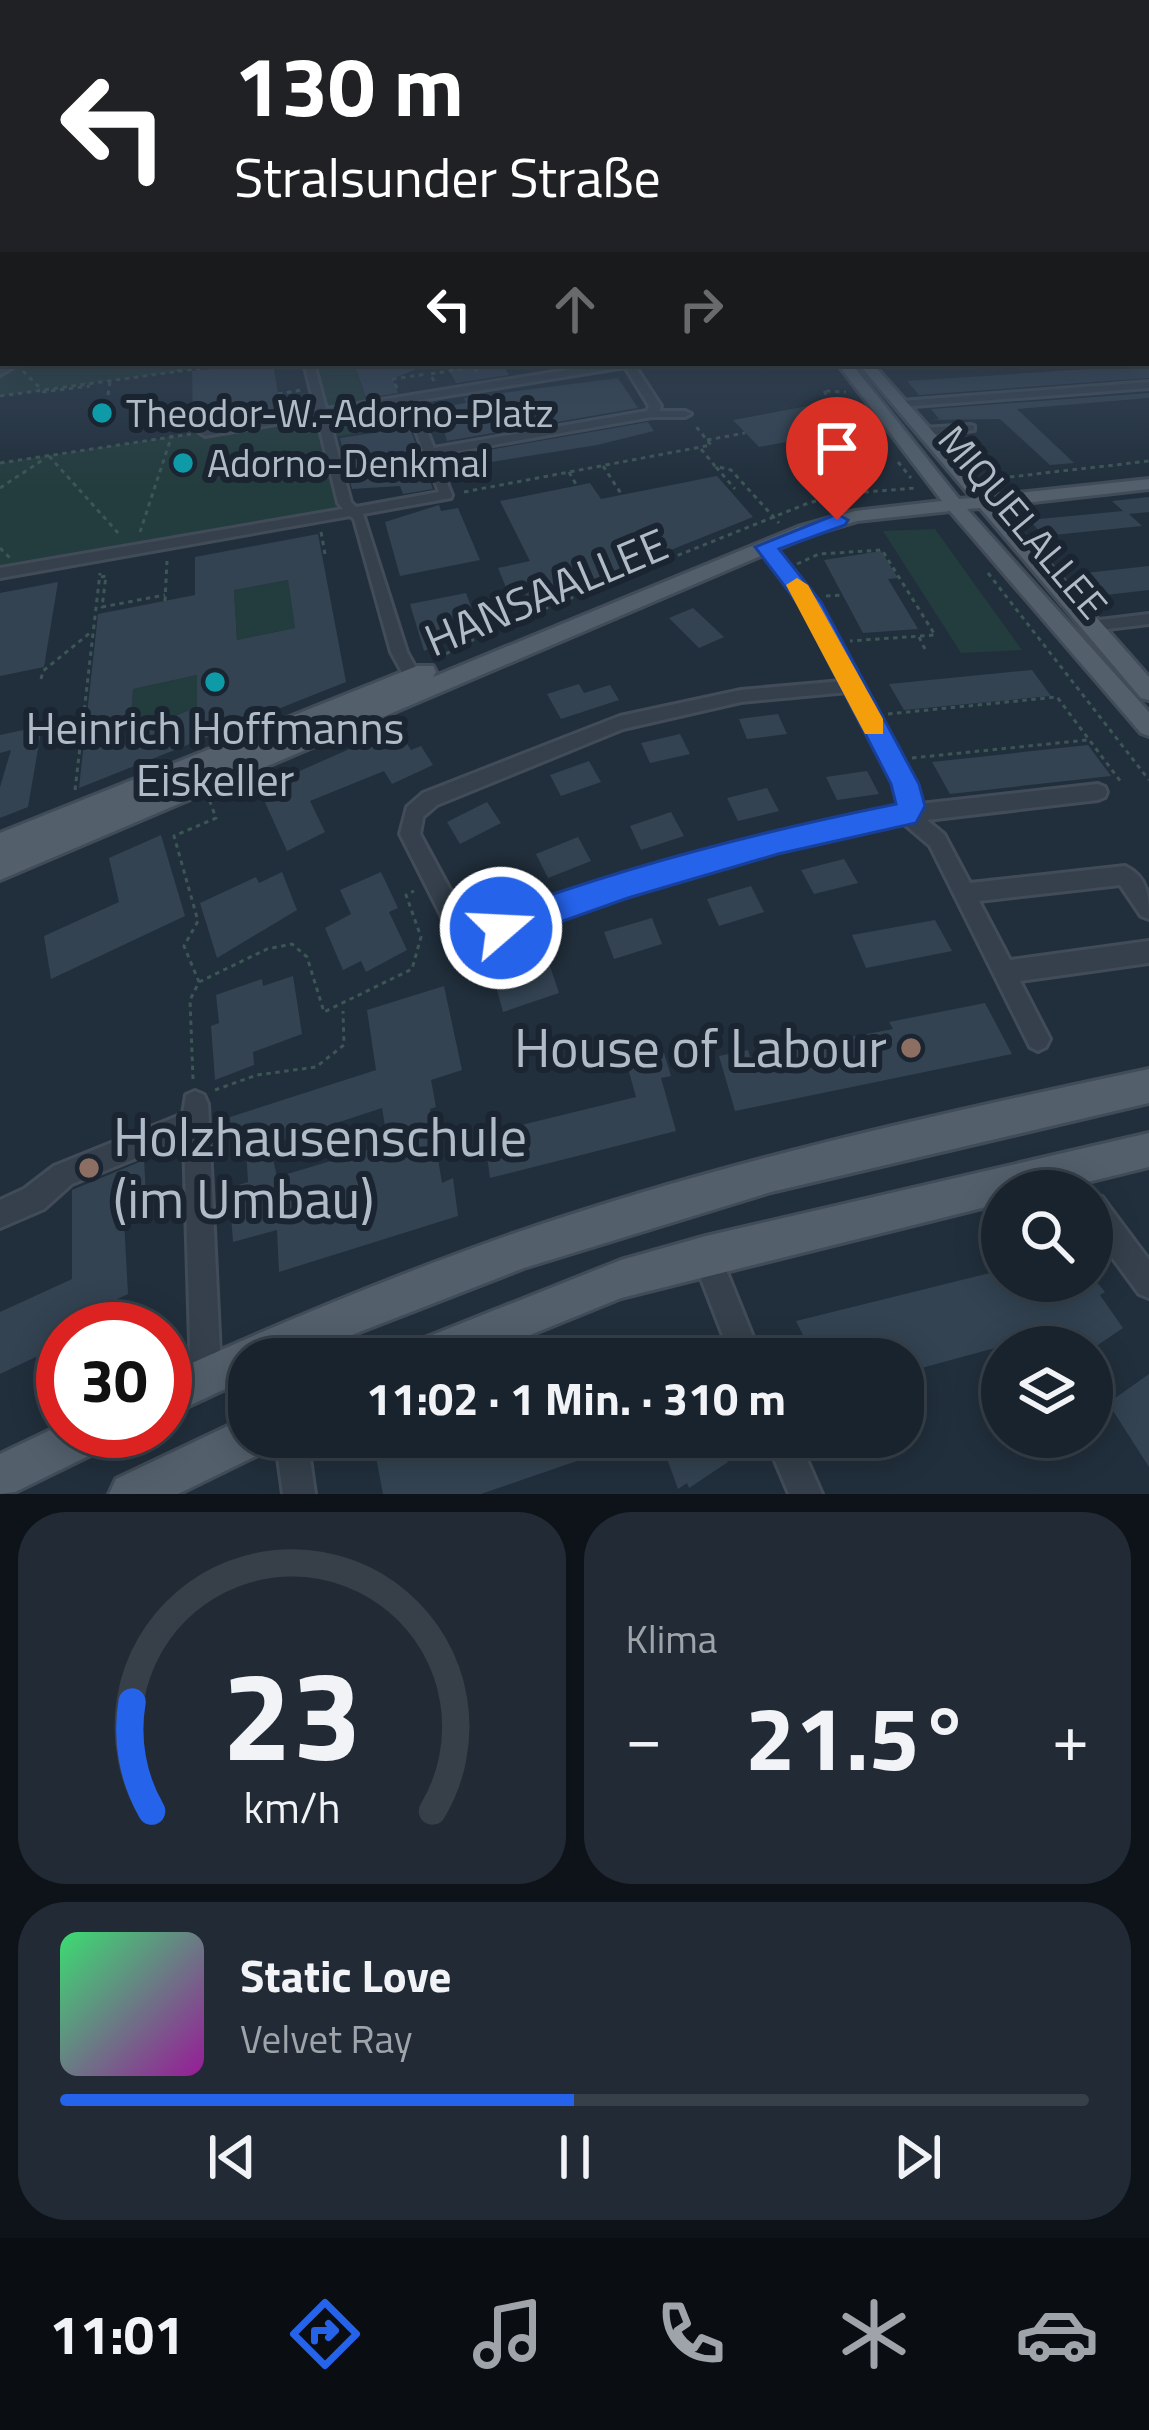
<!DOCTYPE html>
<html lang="de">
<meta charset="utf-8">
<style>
body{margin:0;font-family:"Titillium Web",sans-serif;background:#222b35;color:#f1f3f6;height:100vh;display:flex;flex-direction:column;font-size:45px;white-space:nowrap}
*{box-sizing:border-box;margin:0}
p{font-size:39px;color:#9fa4aa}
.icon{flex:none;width:66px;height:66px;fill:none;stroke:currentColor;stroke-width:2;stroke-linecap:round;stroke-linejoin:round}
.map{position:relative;height:1494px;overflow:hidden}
.details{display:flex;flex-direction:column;gap:18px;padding:18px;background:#0e1319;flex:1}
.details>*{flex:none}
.banner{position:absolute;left:0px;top:0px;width:1149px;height:366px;box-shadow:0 6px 30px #0003,0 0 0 3px #374049;background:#202124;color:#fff;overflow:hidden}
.fabs{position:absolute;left:981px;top:1170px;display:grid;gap:24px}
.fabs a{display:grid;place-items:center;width:132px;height:132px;border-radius:50%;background:#19232d;box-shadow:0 6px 30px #0003,0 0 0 3px #374049;font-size:60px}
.speed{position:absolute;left:36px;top:1302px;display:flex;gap:24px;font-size:60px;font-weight:700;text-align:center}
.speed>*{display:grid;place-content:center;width:156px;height:156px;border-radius:50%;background:#19232d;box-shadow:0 6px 30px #0003,0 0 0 3px #374049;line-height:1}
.speed .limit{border:18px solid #d22;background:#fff;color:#111}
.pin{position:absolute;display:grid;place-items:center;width:102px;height:102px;color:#fff;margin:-123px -51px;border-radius:50% 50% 50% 0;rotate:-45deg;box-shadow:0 0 12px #0007}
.pin .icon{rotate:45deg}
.me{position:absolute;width:132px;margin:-66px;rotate:71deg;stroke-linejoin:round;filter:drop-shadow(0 0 9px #0008)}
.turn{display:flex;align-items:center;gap:42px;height:252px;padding:0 36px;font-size:54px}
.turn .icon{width:156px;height:156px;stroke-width:2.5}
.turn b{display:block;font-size:84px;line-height:102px}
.lanes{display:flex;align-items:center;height:114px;padding:0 36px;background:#0003;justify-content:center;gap:60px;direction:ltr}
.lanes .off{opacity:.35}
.big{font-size:90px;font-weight:700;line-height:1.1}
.details .widget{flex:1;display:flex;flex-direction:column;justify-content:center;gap:18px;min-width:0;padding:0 42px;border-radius:48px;background:#222b35}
.details .dial{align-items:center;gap:0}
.dial svg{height:312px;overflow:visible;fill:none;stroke:#374049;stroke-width:7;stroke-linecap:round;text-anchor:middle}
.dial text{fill:#f1f3f6;stroke:none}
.song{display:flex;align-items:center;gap:36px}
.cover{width:144px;height:144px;border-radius:18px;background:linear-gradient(135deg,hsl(140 70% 55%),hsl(300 70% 35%))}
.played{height:12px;border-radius:6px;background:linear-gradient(90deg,#2563eb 50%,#374049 50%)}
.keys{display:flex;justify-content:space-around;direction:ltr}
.heat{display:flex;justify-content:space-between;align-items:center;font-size:66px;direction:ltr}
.details .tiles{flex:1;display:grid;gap:18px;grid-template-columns:1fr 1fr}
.widget:last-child{grid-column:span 2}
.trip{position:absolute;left:228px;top:1338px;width:696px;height:120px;border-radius:48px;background:#19232d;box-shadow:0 6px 30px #0003,0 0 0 3px #374049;font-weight:700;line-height:120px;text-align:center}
.dock{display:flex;height:192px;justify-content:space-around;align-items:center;background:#0a0e12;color:#9fa4aa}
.dock .icon{width:84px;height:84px}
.dock .selected{color:#2563eb}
.dock b{font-size:54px;color:#f1f3f6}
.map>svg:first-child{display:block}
.green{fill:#233c3d}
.building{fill:#334352;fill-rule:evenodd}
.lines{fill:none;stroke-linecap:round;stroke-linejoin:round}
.minor-casing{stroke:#414c58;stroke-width:6}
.major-casing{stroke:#414c58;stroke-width:6}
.path{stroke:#3c5555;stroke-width:3;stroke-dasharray:4.5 4.5;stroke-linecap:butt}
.minor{fill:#35404c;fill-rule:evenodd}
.major{fill:#53606c;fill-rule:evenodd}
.route{fill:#2563eb;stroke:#184099;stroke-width:3}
.slow{fill:#f59e0b}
.culture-dot{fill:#0f9aa8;stroke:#1a2531;stroke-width:4.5}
.education-dot{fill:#8d6e63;stroke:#1a2531;stroke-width:4.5}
.labels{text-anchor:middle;stroke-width:12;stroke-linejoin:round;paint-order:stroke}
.far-poi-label{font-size:39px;fill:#b0bbc8;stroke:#1a2531;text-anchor:start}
.far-street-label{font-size:39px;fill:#b0bbc8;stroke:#1a2531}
.street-label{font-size:45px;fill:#b0bbc8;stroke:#1a2531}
.poi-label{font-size:45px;fill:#b0bbc8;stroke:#1a2531}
.near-poi-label{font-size:54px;fill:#b0bbc8;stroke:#1a2531;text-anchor:end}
</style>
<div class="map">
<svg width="1149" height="1494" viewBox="0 0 1149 1494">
<rect width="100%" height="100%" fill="#212f3c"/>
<g class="green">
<polygon points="0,278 3,363 239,363 0,396"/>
<polygon points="309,363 354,363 375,430 328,438 347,512 0,573 0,463 321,414"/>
<polygon points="935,529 1022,650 961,653 883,531"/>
<polygon points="288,580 295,628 237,640 234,590"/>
<polygon points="197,675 197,707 130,733 133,689"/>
</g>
<g class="building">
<polygon points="273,363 281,412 204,424 193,431 192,371"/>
<polygon points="354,363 430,363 393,379 398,393 366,398"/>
<polygon points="445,363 502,363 509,375 456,383"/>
<polygon points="1149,365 1149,378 919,395 907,381"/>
<polygon points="618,378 638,408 447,441 437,408 466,403 464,398"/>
<polygon points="1149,393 1149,398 1017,409 1074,463 1050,465 1000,419 932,420 939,419 931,409"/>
<polygon points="830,402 850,430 759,447 733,420"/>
<polygon points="402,408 433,489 403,494 400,486 352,489 340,438 386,431 379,412"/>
<polygon points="648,422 654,431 597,445 460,467 454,456"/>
<polygon points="717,476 753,517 516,612 498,568 530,561 500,501 590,483 601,499"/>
<polygon points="1149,497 1149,512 1129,514 1142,526 1044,536 1029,520 1123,511 1112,501"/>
<polygon points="439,505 441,511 458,508 480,560 400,576 385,522"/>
<path d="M318,534L346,682L79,788L98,614L195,595V557ZM288,580L295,628L237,640L234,590ZM197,675V707L130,734L133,689Z"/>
<polygon points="881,551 898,578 888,579 918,629 863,633 824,560"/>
<polygon points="1149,566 1149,590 1097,596 1076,574"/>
<polygon points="58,582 44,667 0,676 0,593"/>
<polygon points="466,593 479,628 424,651 410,604"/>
<polygon points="693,608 724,637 699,648 669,618"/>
<polygon points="1032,670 1051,696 904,710 889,684"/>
<polygon points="579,684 584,693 610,685 619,700 561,719 547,694"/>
<polygon points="778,714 787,734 747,739 739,719"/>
<polygon points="42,726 28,807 0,818 0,787 11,750 0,753 0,735"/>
<polygon points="397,728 411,750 421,746 433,765 392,784 384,771 310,801 325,832 287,851 259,789"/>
<polygon points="680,734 690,754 650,763 641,743"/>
<polygon points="1088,745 1111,776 950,794 932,762"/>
<polygon points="589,761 601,782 561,796 550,775"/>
<polygon points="867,771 879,794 837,800 826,777"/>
<polygon points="767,788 779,811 738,821 727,798"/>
<polygon points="487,802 501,823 460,844 447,822"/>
<polygon points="671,812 684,836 641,850 630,826"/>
<polygon points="161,835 185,916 51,979 44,936 119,902 109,858"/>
<polygon points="578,837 591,861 548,878 536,854"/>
<polygon points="844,859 858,883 814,894 801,870"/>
<polygon points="282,872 297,910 217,958 200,903 256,877 259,883"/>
<polygon points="381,872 398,908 389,912 407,950 366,972 361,961 343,970 325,928 351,914 340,890"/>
<polygon points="751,886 764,912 719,926 707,899"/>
<polygon points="652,918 662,944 614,959 604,932"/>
<polygon points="935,920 952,951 866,968 852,935"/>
<polygon points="545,951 559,993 503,1012 491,968"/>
<polygon points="293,976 302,1034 253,1052 254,1065 215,1080 211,1026 219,1023 216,995 262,979 263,986"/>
<path d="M444,986L462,1070L431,1080L436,1107L430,1109L442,1183L453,1178L458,1216L279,1272L277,1230L233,1242L229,1188L248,1182L246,1147L231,1152L230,1117L376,1070L367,1010ZM382,1108L388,1144L277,1177L270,1145Z"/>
<polygon points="985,1003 1012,1054 735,1111 719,1056 748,1050 750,1057 893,1029 889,1022"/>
<polygon points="664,1053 671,1076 661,1078 676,1131 490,1178 484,1134 636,1097 626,1061"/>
<polygon points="144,1160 147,1210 124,1220 128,1294 94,1310 95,1329 63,1329 63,1344 0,1374 0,1312 72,1279 72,1190"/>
<polygon points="1002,1270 1002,1281 1096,1281 1105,1292 1100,1295 1123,1328 1092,1349 1078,1330 1035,1337 903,1373 903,1359 815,1359 796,1321"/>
<polygon points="1149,1374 1149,1467 1108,1403"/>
<polygon points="412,1437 718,1437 728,1462 689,1488 687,1483 678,1489 662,1445 634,1455 632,1442 481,1494 383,1494 375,1452"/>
</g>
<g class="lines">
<defs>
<g id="minor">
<rect x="0" y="300" width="3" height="6"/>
<polygon points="1146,316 1149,317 1149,324 1146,323"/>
<polygon points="0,344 3,345 3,352 0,351"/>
<polygon points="8,363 20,363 0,375 0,368"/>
<path d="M304,363H314L326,409L609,363H633L661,406L659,411H685L691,414L685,417H652L436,455L452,495L451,498L363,514L407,652L428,690L420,696L414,694L391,652L354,519L350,516L0,578V568L343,509L338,503L317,417L205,436L199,432L205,428L316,411ZM625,367L649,406L647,411L434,448L415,401ZM405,403L439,492L356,507L351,502L328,415Z"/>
<polygon points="1149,382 1149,388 901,407 895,404 901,401"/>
<polygon points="970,425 974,426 974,430 924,436 918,432 924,428"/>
<path d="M766,543L771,544L817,602L914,783L920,804L1098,784L1105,787L1107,792L1105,797L1098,800L927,820L944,834L970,883L1125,866C1148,877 1149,896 1149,919L1141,916L1120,885L979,901L1010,960L1149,941V963L1020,981L1050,1039L1046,1047L1038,1051L1030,1047L930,846L903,823L778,850L628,893L485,942L450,933L400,834L407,807L423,793L620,716L741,690L842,681L802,604L759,547ZM848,692L896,783L900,807L778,832L628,875L485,922L465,917L420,834L423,817L437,805L623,729L741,702Z"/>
<polygon points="1149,614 1149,624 1091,631 1083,626 1091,621"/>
<polygon points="195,1091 204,1095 208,1104 221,1376 217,1387 206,1391 195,1387 191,1376 184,1139 72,1184 44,1209 0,1228 0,1200 24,1189 54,1166 183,1114 186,1095"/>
<polygon points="1092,1193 1102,1197 1149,1260 1149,1298 1139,1294 1092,1230"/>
<polygon points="706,1241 716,1245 762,1359 732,1359 692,1255 696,1245"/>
<polygon points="275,1437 307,1437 315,1494 283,1494"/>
<polygon points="765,1437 797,1437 822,1494 789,1494"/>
</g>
<g id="major">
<polygon points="837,363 851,363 959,499 972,498 858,363 872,363 990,496 1149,479 1149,489 998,506 1149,677 1149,700 1141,698 980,508 967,509 1149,712 1149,736 1141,733 950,511 857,521 810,535 0,880 0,833 417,666 433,666 436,672 433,677 798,527 855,511 942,501"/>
<path d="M1149,1069V1103L771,1192L524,1268L290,1359H249V1378L165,1417V1375C282,1322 400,1273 521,1231C726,1161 937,1114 1149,1069Z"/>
<polygon points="1149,1133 1149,1167 1051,1191 1002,1191 1002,1203 621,1298 471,1359 401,1359 407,1345 621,1260 706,1236"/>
<polygon points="249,1416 249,1437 270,1437 264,1452 178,1494 109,1494 116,1479"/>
<polygon points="63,1424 63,1431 115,1431 109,1446 15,1492 0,1494 0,1454"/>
</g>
</defs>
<use href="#minor" class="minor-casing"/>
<use href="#major" class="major-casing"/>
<g class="path">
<polyline points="171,363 179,371 192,363"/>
<polyline points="413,363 435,363"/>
<polyline points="23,371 42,390"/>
<polyline points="434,381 430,374 474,367 479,376"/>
<polyline points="397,388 393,379 427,374"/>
<polyline points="824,391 837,412"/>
<polyline points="826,391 846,392"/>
<polyline points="42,392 90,386"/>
<polyline points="278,394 302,390"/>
<polyline points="108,395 110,382"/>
<polyline points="0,396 239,363"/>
<polyline points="707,440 745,433"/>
<polyline points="701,449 715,466 731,470 779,523"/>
<polyline points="49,456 120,535"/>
<polyline points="898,462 911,478"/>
<polyline points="0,463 191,434"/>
<polyline points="603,466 622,495"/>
<polyline points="716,467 735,489"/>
<polyline points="569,472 577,486"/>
<polyline points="992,479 1149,461"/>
<polyline points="0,488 44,459"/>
<polyline points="464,492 711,445 694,424"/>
<polyline points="140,532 172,435"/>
<polyline points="321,532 325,554"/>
<polyline points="0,548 10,558"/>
<polyline points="797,564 819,554 882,550 935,635 850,641"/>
<polyline points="988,573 1149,780"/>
<polyline points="101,577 106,576 102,607 165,595"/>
<polyline points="826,596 842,595"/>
<polyline points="165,601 167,561"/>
<polyline points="919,637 925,649"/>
<polyline points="438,658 494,629 806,504 839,494 917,488"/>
<polyline points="41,679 43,671 91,632"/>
<polyline points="888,714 1057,697 1121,782"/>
<polyline points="912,758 1087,740"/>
<polyline points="75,790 100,573"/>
<polyline points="199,982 267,949 292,944 307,957 324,1012 412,969 421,937 406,895 414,891"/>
<polyline points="193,1079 190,1000 199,982 184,946 198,921 174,836 216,818 209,799"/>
<polyline points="215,1090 257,1075 316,1067 344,1045 343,1011"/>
</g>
<use href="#minor" class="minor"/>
<use href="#major" class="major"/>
</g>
<linearGradient id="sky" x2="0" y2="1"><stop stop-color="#121a21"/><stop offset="0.57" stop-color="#3d4d61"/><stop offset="1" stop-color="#3d4d61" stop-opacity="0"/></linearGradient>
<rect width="1149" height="487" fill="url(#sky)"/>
<path class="route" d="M837,514L848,520L845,525L779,549L821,602L919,784L925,806L916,823L778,854L628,898L501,943L489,939L485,928L489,917C621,867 758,832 896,804L891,784L799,605L755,547Z"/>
<polygon class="slow" points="797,578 808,585 883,719 883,734 865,734 786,585"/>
<g class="culture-dot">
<circle cx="102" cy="413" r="12"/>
<circle cx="183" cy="463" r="12"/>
<circle cx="215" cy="682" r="12"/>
</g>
<g class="education-dot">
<circle cx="911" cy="1048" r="12"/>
<circle cx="89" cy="1168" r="12"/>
</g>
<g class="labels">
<g class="far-poi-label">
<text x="126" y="427">Theodor-W.-Adorno-Platz</text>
<text x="207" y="477">Adorno-Denkmal</text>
</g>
<g class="far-street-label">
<text transform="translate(1023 522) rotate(50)" y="14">MIQUELALLEE</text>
</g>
<g class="street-label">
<text transform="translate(546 592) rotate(-23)" y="16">HANSAALLEE</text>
</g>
<g class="poi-label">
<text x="215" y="744">Heinrich Hoffmanns<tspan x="215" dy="52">Eiskeller</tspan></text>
</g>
<g class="near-poi-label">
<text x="887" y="1067">House of Labour</text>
<text x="113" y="1156" text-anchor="start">Holzhausenschule<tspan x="113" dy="62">(im Umbau)</tspan></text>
</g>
</g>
</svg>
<div class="fabs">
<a><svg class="icon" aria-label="search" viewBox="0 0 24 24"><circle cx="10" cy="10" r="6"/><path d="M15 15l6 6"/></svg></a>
<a><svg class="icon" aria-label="layers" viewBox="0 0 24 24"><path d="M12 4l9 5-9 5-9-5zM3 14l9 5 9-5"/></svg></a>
</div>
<div class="speed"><div class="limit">30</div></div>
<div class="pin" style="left:837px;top:520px;background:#d93025"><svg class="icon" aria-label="arrive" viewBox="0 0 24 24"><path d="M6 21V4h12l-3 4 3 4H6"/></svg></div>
<svg class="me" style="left:501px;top:928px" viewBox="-20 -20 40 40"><circle r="17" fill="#2563eb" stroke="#fff" stroke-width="3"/><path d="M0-11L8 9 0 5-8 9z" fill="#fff"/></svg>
<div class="trip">11:02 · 1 Min. · 310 m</div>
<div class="banner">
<div class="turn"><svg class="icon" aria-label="left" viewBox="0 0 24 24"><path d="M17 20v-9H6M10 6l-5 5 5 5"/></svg><div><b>130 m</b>Stralsunder Straße</div></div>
<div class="lanes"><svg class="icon" aria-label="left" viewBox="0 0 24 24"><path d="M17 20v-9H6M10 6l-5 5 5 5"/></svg><svg class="icon off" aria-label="ahead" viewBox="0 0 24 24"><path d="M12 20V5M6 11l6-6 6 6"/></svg><svg class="icon off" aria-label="right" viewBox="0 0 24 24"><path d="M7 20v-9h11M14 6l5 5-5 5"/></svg></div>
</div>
</div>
<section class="details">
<div class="tiles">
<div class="widget dial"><svg viewBox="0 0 100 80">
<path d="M14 69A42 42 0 1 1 86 69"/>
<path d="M14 69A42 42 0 0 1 9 41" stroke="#2563eb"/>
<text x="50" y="56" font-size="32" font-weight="700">23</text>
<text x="50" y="72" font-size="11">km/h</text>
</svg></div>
<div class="widget"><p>Klima</p>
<div class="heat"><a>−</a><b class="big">21.5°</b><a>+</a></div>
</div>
<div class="widget">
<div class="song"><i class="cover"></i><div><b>Static Love</b><p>Velvet Ray</p></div></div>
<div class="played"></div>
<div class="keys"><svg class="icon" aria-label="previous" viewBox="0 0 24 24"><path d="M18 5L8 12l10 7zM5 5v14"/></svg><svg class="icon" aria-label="pause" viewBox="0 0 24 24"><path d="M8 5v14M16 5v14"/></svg><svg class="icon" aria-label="next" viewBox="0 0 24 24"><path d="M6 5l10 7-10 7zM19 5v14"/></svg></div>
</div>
</div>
</section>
<nav class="dock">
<b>11:01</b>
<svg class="icon selected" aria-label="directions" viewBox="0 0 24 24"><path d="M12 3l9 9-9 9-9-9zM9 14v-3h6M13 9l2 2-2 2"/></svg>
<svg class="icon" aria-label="music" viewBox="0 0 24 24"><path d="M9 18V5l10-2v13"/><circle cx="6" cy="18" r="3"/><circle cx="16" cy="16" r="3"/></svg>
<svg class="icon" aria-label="phone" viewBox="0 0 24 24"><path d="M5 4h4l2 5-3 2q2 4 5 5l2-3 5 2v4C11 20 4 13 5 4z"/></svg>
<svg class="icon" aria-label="climate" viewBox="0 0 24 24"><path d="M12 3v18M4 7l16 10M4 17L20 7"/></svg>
<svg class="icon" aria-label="car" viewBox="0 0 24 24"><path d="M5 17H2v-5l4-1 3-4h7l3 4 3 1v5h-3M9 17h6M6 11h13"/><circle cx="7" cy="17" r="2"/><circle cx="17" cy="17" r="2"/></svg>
</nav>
